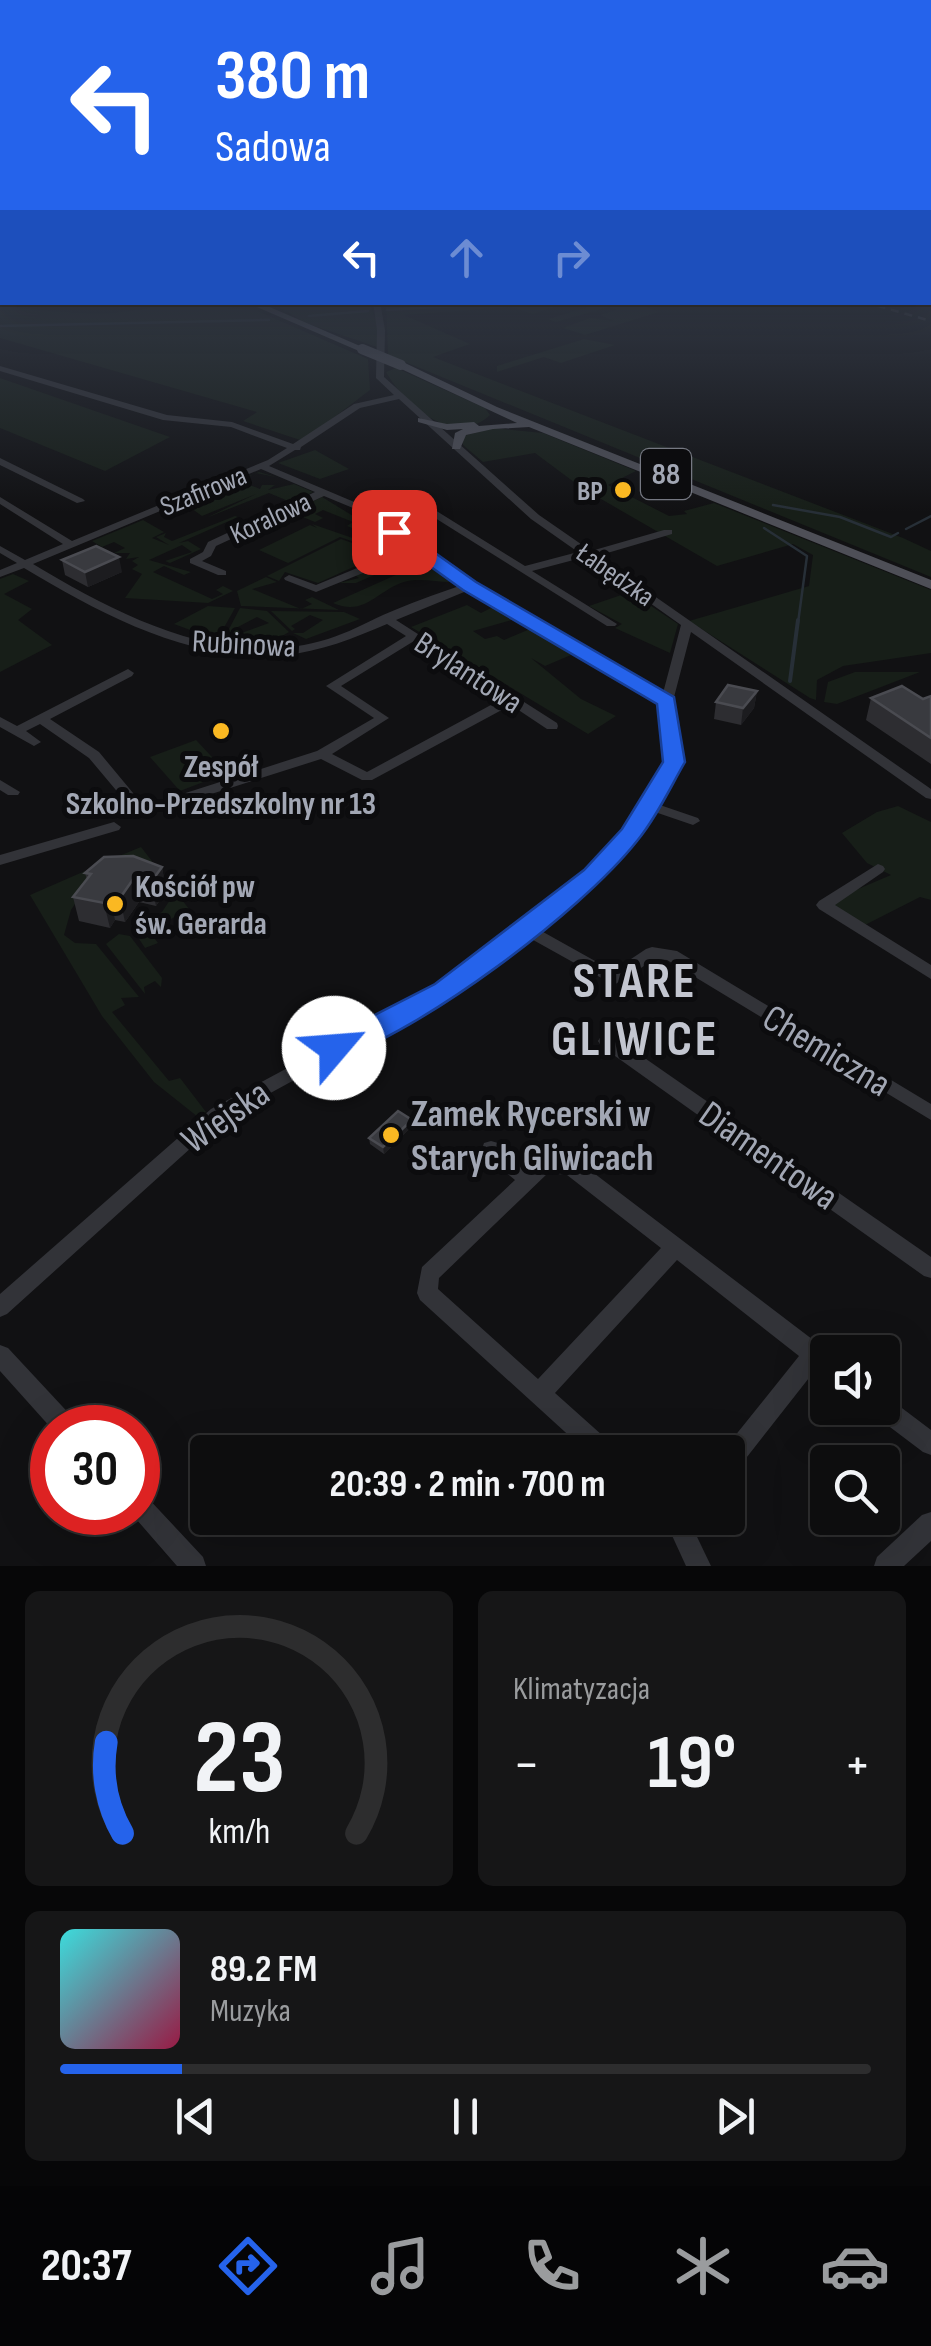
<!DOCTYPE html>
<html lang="pl">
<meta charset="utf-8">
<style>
body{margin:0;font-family:"Sofia Sans Condensed",sans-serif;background:#161617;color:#f1f3f6;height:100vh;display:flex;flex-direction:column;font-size:38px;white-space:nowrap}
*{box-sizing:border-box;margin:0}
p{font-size:32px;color:#9a9c9e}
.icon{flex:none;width:55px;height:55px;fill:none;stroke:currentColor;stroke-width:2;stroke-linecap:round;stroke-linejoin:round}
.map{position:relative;height:1566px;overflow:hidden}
.details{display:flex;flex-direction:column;gap:25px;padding:25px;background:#070708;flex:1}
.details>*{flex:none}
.top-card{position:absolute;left:0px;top:0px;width:932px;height:305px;box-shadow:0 10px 40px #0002,0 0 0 2px #2d2d2e;background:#2563eb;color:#fff;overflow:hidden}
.controls{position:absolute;left:810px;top:1335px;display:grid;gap:20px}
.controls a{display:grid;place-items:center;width:90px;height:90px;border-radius:10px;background:#0d0d0e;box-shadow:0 10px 40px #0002,0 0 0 2px #2d2d2e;font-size:50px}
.speed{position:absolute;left:30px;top:1405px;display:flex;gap:20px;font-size:50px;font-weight:700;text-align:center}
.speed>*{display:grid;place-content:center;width:130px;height:130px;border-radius:50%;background:#0d0d0e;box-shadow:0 10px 40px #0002,0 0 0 2px #2d2d2e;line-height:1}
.speed .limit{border:15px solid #d22;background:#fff;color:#111}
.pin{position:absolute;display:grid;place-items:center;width:85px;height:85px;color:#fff;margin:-42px;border-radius:20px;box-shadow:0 5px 15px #0006}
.me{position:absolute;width:110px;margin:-55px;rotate:63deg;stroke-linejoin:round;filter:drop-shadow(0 0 8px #0008)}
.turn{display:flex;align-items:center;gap:35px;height:210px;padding:0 50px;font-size:45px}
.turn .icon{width:130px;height:130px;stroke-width:2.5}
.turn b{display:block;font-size:70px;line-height:85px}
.lanes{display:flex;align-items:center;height:95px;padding:0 50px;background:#0003;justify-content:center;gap:50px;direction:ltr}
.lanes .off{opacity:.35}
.big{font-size:75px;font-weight:700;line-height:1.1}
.details .widget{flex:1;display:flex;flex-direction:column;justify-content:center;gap:15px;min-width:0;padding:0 35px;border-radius:15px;background:#161617}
.details .dial{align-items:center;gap:0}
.dial svg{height:260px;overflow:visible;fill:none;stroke:#2d2d2e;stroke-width:7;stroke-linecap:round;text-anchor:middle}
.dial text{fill:#f1f3f6;stroke:none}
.song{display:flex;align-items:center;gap:30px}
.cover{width:120px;height:120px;border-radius:15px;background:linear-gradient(135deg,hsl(180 70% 55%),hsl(340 70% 35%))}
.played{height:10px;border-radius:5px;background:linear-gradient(90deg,#2563eb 15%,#2d2d2e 15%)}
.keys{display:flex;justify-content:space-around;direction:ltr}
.heat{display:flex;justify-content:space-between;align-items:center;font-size:55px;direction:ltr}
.details .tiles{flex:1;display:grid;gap:25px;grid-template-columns:1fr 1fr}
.widget:last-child{grid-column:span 2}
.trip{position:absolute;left:190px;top:1435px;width:555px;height:100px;border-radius:10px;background:#0d0d0e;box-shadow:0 10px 40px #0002,0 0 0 2px #2d2d2e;font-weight:700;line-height:100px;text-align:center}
.menu{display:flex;height:160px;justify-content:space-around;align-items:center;background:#050506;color:#9a9c9e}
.menu .icon{width:70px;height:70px}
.menu .current{color:#2563eb}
.menu b{font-size:45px;color:#f1f3f6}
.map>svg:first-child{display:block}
.green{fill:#171e18}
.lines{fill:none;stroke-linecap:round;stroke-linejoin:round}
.stream-far1{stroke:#272f37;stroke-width:2.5}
.stream{stroke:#272f37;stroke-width:4}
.minor{fill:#323338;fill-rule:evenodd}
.major{fill:#4e4f57;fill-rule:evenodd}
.rail{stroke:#45474d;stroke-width:2.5;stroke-dasharray:8 6;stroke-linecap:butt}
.major-bridge{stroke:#4e4f57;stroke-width:10}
.wall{fill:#2d2d31}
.shaded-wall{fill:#1c1c1f}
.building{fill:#393a3f;stroke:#4a4b51;stroke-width:2.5}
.route{fill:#2563eb;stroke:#184099;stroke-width:2.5}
.poi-dot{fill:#fab822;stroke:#0c0c0e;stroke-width:4}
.labels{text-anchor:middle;stroke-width:10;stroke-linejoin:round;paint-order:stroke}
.far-street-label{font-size:28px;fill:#a2a7b4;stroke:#0c0c0e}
.far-poi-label{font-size:28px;font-weight:bold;fill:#a2a7b4;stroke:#0c0c0e;text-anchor:end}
.shield{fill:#0c0c0e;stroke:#757882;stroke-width:2.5}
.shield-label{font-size:30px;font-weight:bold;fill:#a2a7b4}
.street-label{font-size:32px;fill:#a2a7b4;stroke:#0c0c0e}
.poi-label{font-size:32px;font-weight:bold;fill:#a2a7b4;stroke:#0c0c0e}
.near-street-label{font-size:38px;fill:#a2a7b4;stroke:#0c0c0e}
.near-poi-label{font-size:38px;font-weight:bold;fill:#a2a7b4;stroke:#0c0c0e;text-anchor:start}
.near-district-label{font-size:50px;font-weight:bold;letter-spacing:2.5px;fill:#c3c6d0;stroke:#0c0c0e}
</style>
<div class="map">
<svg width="931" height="1566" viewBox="0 0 931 1566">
<rect width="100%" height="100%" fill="#111113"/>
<g class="green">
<polygon points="271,302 369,303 377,323 377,347 306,323"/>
<polygon points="386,302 566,303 533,314 511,307 404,315 470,344 433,357 903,538 931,551 931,577 388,355"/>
<path d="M153,303L246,305L227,308L255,310L368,359L370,390L303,441L243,421L257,412L0,338V306C49,311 105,319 153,307Z"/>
<polygon points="581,303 635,303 659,312 585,335 563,328 590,318 614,321 600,315 617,310 609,307 556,322 548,319 589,307"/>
<polygon points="584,339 615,345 561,363 544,357 497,372 497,366"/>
<path d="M396,368L485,408L490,415C454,449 404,404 386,372Z"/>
<polygon points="0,378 170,437 105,471 0,428"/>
<polygon points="494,428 543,433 636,471 608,485 669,516 687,514 684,511 714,503 931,590 931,653 843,666 817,680 816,700 810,698 689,621 809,586 813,555 793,544 717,566 582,488 535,453 483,462 463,445 463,436"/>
<polygon points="315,450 349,469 320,479 278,463"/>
<polygon points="259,472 276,477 256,473 240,481 260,489 262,485 275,485 268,490 294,484 313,492 293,503 269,493 206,518 256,494 202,516 184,503 201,496 212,500 248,486 238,480"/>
<polygon points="322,497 404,547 392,544 386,553 340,537 288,563 259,550 310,525 317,528 312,524 370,544 378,539 372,536 377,532 370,535 347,526 353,522 323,510 315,514 323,518 315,522 288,511 299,515 303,512 297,509 310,510 313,506 309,503"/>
<polygon points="235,516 238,517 179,543 188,541 201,549 170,563 165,561 192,552 182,545 149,560 191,572 184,575 164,566 153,572 212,599 223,594 216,590 223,586 233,591 208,603 125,598 142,574 132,569 138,565 132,561 139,557 126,559 130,553 114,553 125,548 114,542 102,547 92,541 143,520 164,532 152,538 169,545 156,537 166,533 164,537 172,541"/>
<polygon points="341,539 383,554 368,556 371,559 318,583 285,572 279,581 267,576"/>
<path d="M409,552L450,582C437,582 421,578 408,581C379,587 366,618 333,603L416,566L406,561L356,583H339L359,578L355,575C378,564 393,566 409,552Z"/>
<polygon points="13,574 29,581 4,594 32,609 18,620 52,645 0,672 0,579"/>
<polygon points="266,577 277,582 252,589 301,609 312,604 305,600 312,597 339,610 241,606 237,591"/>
<polygon points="630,592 678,624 670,653 615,628 622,624 589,606"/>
<polygon points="467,605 481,613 495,606 515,619 473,631 485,639 497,636 504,640 530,629 571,655 545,666 531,658 581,699 616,716 588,734 411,627"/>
<polygon points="208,606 235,608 217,640 174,624"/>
<path d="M240,608L267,611L289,632C270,644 257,645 236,635L269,623L257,617L236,628L240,631L235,634L228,631Z"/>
<polygon points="271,611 344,612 360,619 306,639 293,633 303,633 323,620 310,615 291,626 295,629 292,631"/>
<polygon points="920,672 837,704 824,702 828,682 855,672"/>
<polygon points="196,740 227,773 180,791 150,757"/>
<polygon points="898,806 931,822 931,900 920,897 861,927 830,901 891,875 867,863 842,833 877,812"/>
<polygon points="141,847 189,909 149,931 158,943 145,948 132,928 162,912 172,897 162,879 98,876 92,867"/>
<polygon points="85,871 90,881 71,910 64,935 75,943 96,944 139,997 121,998 125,1005 112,1012 169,1081 180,1078 206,1112 198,1117 154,1082 102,1016 30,895"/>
<polygon points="119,934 130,936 162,978 161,987 155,981 144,987 145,994 106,944"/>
</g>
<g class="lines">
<g class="stream-far1">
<polyline points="387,310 522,302"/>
<polyline points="309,316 368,311"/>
<polyline points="0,326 269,320"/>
<polyline points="773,505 840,517 891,537 898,533"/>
<polyline points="764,528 807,556 798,623"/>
<polyline points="906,529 931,516"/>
</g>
<polyline class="stream" points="790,681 798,620"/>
<g class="minor">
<path d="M373,302H380L385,330L384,377L539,515L591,551L664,530H672V534L597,556L931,789V799L926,798L691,632L673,701L680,768L657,804L698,818L700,821L693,825L652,811L629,846L606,872L536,928L613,971L646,949L652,947L677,951L931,1104V1120L667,960L655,959L614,985L526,936L450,995L223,1119L7,1314L0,1317V1294L211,1109L438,987L596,866L619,840L666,768L661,703L469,590L396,620L557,723L558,726L557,729H547L511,705L372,780H362L321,759L158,811H148L146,808L148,805L317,751L374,718L326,686L406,636L387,624C354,638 320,652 284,655C191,663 101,614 24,568L0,577V570L17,563L0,553V546L25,560L63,544L0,504V497L72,541L268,460L287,448L231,427L163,420L0,371V366L167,415L232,422L293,444L354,404L394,395L376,378L377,330ZM399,399L531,519L578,552L525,566L406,492H400V496L607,626H615L617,624L532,571L585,557L681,625L663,693L474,584L359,504L269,466L295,450H300L301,447L360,408ZM261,469L315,492L208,542L203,552L190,559V563L218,575H226V571L202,561L211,556L216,546L324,496L353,508L408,547L316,585L289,575L284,578L285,580L316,592L415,552L462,585C436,594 408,604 383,615C366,623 347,633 328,639C224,671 120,616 33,564ZM414,641L502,699L367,772L332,754L389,718L341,686Z"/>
<polygon points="0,458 83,499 85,501 77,503 0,465"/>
<polygon points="128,669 134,673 132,676 50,719 99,752 143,805 136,809 131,808 89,758 40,724 26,731 41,742 34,746 0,727 0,717 17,726"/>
<polygon points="0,780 20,792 18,795 8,795 0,790"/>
<polygon points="114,822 121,827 119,830 0,865 0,855"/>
<polygon points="878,864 883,866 885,869 883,872 835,905 931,965 931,979 819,909 816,905 819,901"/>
<polygon points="607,1034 613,1036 931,1257 931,1278 924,1276 601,1046 598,1041 601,1036"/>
<path d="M491,1141L498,1143L528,1168C543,1154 558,1155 578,1161L829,1352L828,1375L816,1369L736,1471L728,1474V1452H722L799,1356L677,1260L555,1393L612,1444L615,1452H587L420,1300L417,1293L422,1267L515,1180L484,1155L482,1149L484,1143ZM548,1173L567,1175L661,1248L538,1379L438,1289L439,1278Z"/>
<polygon points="0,1345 8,1348 75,1420 78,1428 52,1429 0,1371"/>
<polygon points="882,1396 890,1399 931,1430 931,1455 923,1452 874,1415 871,1408 882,1408"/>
<polygon points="138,1492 146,1496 203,1557 206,1566 177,1566 130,1512 138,1512"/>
<polygon points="931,1512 931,1541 904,1566 874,1566 877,1557 922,1515"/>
<polygon points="664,1518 688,1518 711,1566 686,1566"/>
</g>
<g class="major">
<polygon points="245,302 258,302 367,349 359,351"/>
<polygon points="397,363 405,363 497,407 931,580 931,589 529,427 493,429 466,435 460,449 452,449 455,433 463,429 447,430 418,422 418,418 447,424 474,422 479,426 517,423 397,367"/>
</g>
<polyline class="rail" points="864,302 931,321"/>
<polyline class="major-bridge" points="362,349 401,365"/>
</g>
<g class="wall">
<polygon points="62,560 122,572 88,587 65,575"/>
<polygon points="757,691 754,708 741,725 714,719 716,702"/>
<polygon points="931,696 931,764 866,720 871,698 923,699"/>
<polygon points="162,867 166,891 156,906 139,902 125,922 115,920 110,928 79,921 73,897 87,880 85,873"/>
<polygon points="412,1120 412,1126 384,1154 370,1144 369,1138"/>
</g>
<g class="shaded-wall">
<polygon points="119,557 122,572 88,587 85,572"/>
<polygon points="757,691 754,708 741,725 743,708"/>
<polygon points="162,867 166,891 156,906 151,882"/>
<polygon points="134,878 139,902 125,922 120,898"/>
<polygon points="110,896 115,920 110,928 104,903"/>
<polygon points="412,1120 412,1126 384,1154 383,1147"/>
</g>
<g class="building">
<polygon points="96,546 119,557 85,572 62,560"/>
<polygon points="728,685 757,691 743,708 716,702"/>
<polygon points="902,686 923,699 931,696 931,738 871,698"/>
<polygon points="133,856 162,867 151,882 134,878 120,898 110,896 104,903 73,897 91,874 85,873 104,857"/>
<polygon points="398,1111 412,1120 383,1147 369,1138"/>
</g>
<linearGradient id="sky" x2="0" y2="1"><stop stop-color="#09090a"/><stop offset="0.57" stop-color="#323844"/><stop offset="1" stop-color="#323844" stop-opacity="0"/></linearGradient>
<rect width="931" height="512" fill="url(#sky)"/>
<path class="route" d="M388,528H400L476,582L674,697L685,762C670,788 656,818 637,841C581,912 421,1032 334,1060L324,1056L320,1048L324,1041L435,984L584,870L622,829L663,762L657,704L463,590L388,536Z"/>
<g class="poi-dot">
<circle cx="623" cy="490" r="10"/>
<circle cx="221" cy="731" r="10"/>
<circle cx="115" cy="904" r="10"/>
<circle cx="391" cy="1135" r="10"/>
</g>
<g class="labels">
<g class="far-street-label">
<text transform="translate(203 490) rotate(-22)" y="10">Szafirowa</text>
<text transform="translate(270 517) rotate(-25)" y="10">Koralowa</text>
<text transform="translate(616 574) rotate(35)" y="10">Łabędzka</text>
</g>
<g class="far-poi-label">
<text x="603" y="500">BP</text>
</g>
<rect class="shield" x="641" y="449" width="50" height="50" rx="8"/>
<g class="shield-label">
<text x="666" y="484">88</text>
</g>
<g class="street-label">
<text transform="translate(244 643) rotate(3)" y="11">Rubinowa</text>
<text transform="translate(469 672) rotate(33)" y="11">Brylantowa</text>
</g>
<g class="poi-label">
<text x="221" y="777">Zespół<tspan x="221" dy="37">Szkolno-Przedszkolny nr 13</tspan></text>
<text x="135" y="897" text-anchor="start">Kościół pw<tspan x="135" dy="37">św. Gerarda</tspan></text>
</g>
<g class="near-street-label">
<text transform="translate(827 1050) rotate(31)" y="13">Chemiczna</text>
<text transform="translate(225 1116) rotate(-35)" y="13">Wiejska</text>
<text transform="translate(769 1155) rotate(35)" y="13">Diamentowa</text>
</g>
<g class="near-poi-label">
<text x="411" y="1126">Zamek Rycerski w<tspan x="411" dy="44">Starych Gliwicach</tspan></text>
</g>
<g class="near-district-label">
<text x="635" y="997">STARE<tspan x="635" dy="58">GLIWICE</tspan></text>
</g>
</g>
</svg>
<div class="controls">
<a><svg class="icon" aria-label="sound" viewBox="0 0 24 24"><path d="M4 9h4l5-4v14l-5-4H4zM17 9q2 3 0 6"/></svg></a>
<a><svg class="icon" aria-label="search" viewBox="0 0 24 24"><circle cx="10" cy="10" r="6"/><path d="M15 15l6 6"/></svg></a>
</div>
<div class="speed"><div class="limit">30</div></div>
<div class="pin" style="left:394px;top:532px;background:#d93025"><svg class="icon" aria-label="arrive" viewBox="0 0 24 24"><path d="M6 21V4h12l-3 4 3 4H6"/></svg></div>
<svg class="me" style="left:334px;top:1048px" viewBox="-20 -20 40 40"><circle r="19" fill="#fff"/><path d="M0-13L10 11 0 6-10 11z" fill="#2563eb"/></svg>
<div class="trip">20:39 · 2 min · 700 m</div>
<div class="top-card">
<div class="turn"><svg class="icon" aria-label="left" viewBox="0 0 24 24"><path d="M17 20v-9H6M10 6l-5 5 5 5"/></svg><div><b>380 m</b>Sadowa</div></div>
<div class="lanes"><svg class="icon" aria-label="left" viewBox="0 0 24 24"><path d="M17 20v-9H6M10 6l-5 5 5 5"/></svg><svg class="icon off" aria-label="ahead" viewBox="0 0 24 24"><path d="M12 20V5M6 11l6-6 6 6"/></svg><svg class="icon off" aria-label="right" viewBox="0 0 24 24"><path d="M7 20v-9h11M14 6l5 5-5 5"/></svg></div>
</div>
</div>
<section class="details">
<div class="tiles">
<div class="widget dial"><svg viewBox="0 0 100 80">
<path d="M14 69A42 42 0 1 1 86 69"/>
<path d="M14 69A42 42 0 0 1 9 41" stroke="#2563eb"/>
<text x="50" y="56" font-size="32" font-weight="700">23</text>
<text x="50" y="72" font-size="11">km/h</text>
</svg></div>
<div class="widget"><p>Klimatyzacja</p>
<div class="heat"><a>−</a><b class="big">19°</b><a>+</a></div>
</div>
<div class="widget">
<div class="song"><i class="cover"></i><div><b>89.2 FM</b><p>Muzyka</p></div></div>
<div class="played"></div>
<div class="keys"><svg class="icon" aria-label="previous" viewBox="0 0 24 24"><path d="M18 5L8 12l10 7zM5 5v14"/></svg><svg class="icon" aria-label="pause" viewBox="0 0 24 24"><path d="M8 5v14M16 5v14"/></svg><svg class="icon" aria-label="next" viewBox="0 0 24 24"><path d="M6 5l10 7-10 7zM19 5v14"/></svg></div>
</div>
</div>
</section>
<nav class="menu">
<b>20:37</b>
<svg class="icon current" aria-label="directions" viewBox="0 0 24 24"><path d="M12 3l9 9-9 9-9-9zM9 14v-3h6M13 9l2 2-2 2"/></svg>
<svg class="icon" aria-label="music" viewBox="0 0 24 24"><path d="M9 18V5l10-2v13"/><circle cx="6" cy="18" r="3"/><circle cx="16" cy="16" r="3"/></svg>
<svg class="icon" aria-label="phone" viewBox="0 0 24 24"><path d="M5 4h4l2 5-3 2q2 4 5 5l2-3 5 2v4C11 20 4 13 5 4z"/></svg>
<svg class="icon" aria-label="climate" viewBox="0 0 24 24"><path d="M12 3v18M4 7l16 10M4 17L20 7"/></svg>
<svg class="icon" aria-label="car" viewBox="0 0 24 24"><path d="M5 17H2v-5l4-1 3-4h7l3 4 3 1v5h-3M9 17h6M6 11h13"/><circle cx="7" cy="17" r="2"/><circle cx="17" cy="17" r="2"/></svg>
</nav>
